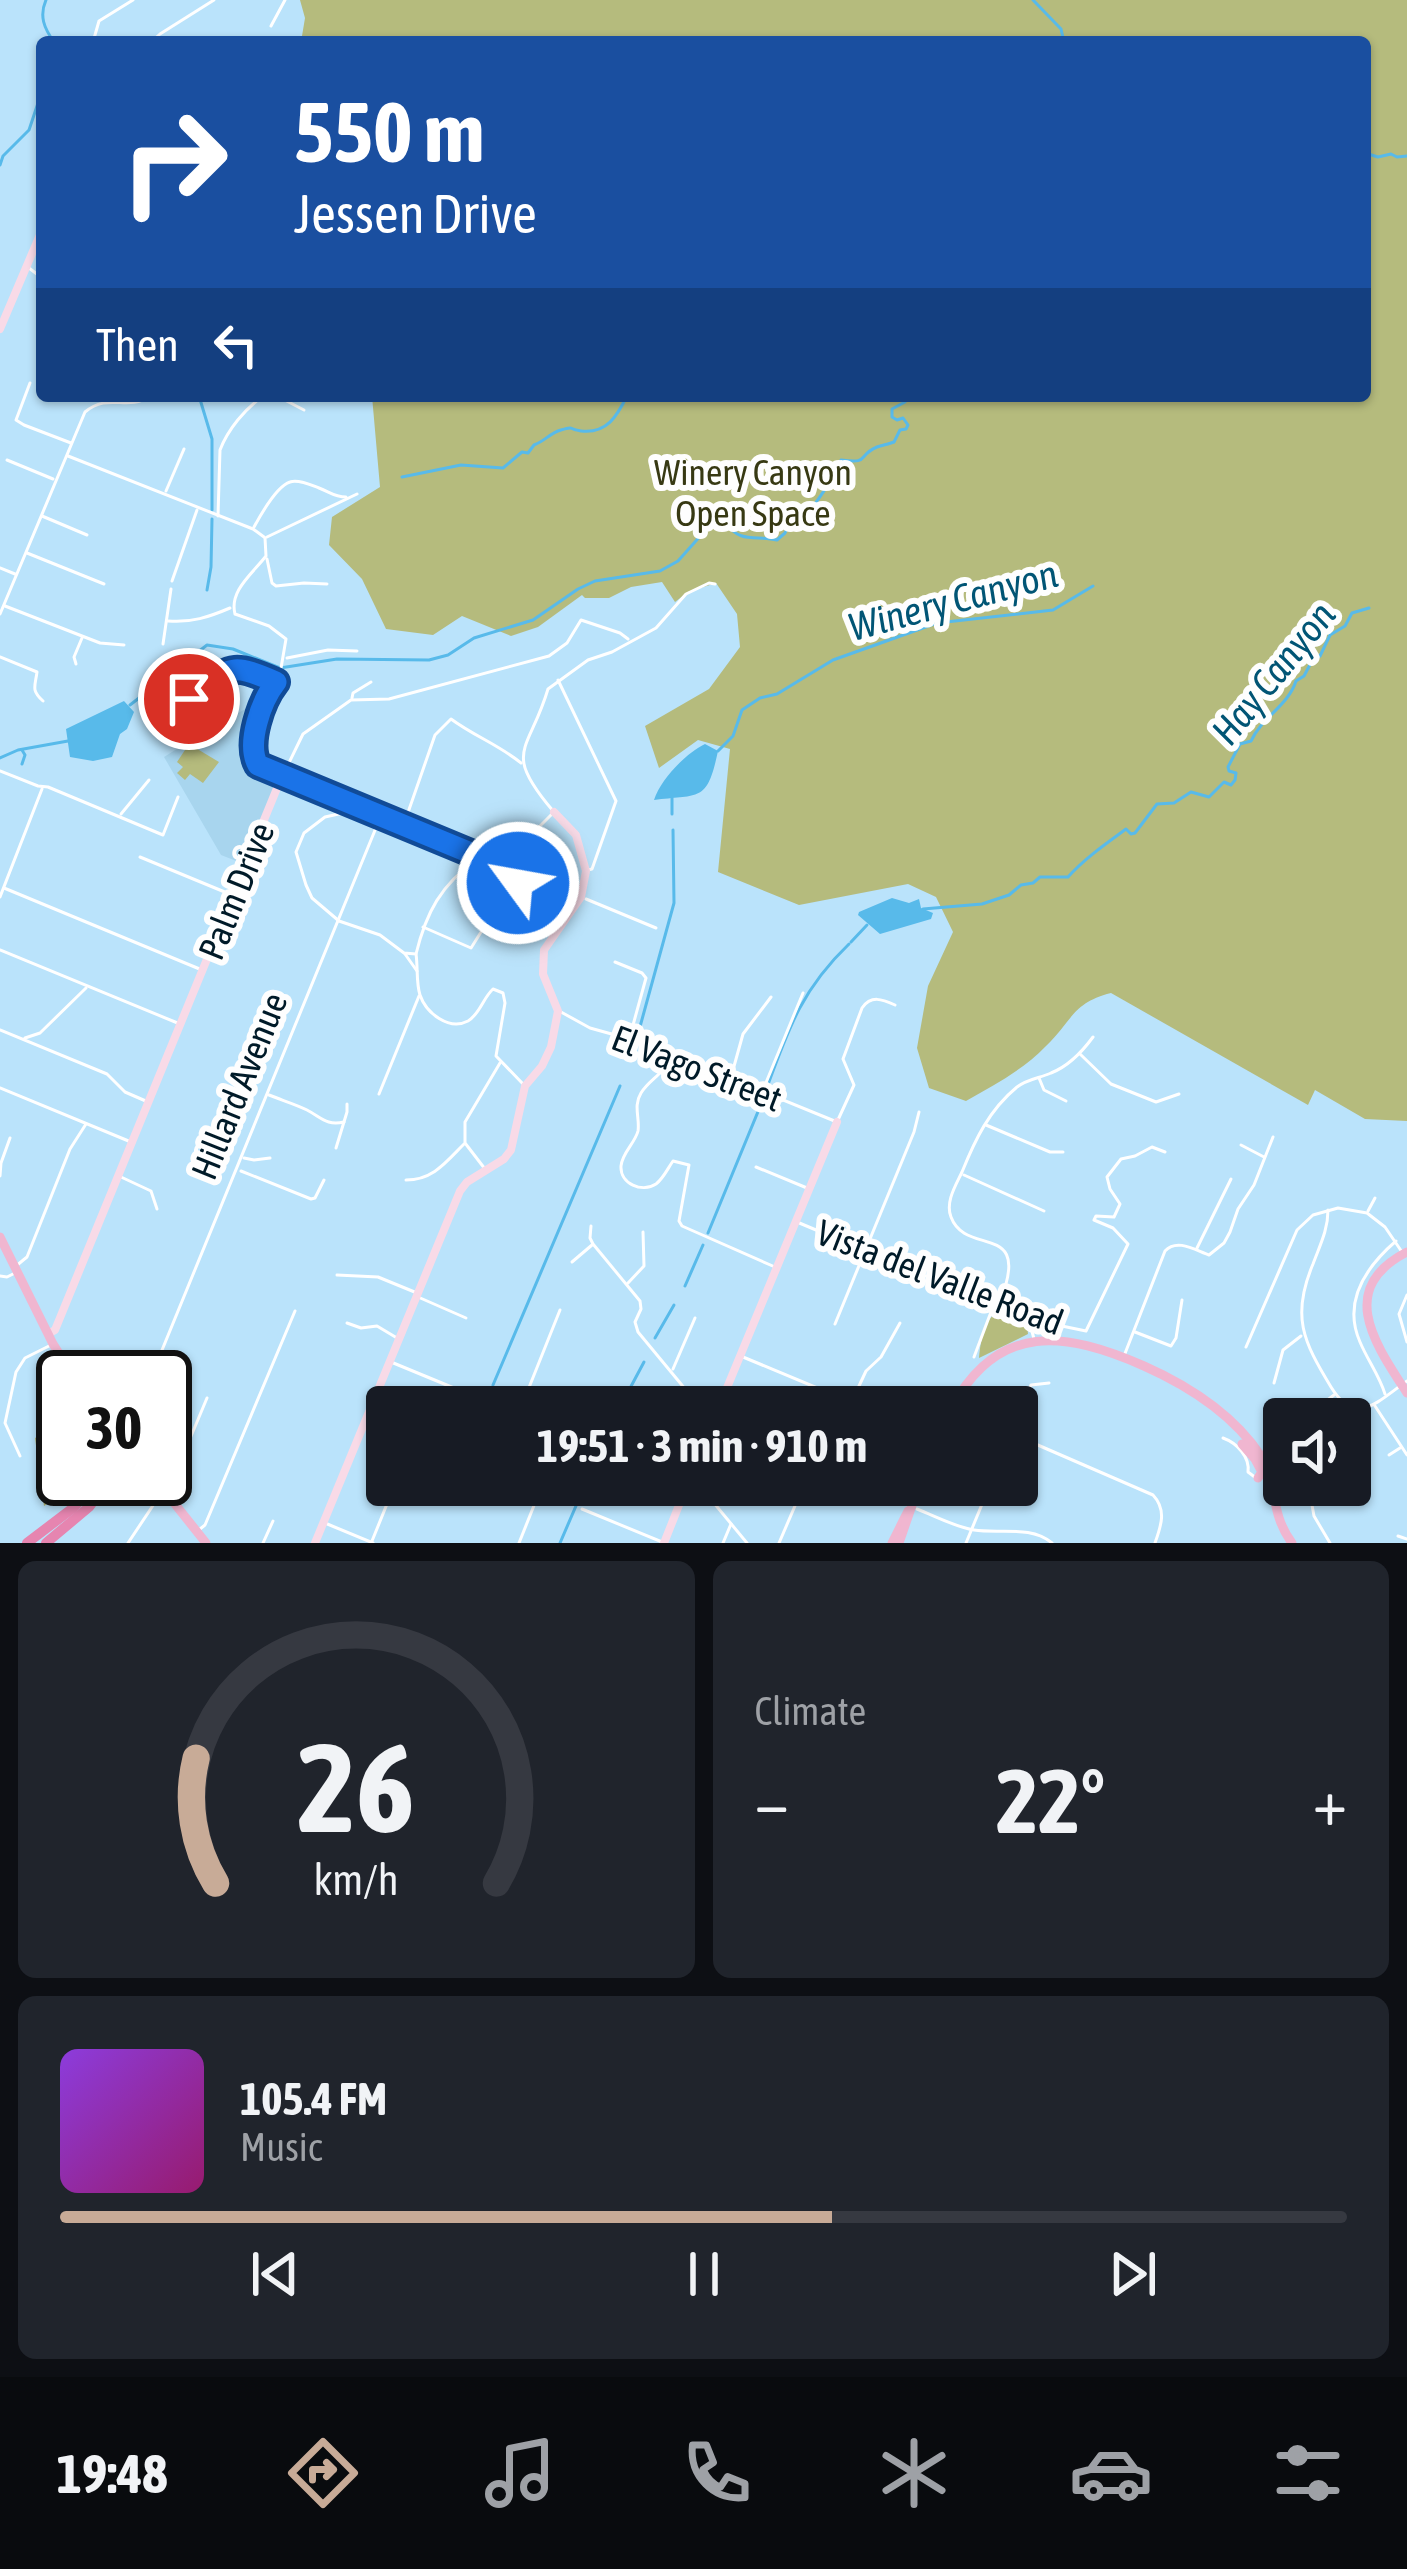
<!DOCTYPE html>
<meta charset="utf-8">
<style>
body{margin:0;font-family:"Asap Condensed",sans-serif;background:#20242c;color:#f1f3f6;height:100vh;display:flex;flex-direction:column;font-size:45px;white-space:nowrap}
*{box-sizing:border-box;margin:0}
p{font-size:39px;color:#9ea1a6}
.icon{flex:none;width:66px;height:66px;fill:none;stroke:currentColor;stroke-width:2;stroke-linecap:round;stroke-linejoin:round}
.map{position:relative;height:1543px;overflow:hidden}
.sheet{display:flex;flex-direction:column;gap:18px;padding:18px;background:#0d0f14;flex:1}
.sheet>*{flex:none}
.hud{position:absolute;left:36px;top:36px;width:1335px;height:366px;border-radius:12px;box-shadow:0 3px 9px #0004;background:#1a4fa0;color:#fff;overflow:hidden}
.fabs{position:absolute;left:1263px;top:1398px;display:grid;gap:24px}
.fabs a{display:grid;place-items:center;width:108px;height:108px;border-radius:12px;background:#171b24;box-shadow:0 3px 9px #0004;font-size:60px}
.speed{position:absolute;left:36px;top:1350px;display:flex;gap:24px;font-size:60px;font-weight:700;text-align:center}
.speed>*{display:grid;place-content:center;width:156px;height:156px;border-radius:50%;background:#171b24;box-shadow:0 3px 9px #0004;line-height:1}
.speed .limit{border:6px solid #111;border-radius:18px;background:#fff;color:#111}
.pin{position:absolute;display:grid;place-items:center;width:102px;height:102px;color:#fff;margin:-51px;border:6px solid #fff;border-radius:50%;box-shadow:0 3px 12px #0007}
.me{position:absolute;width:132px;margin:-66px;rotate:302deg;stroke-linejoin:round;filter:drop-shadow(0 0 9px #0008)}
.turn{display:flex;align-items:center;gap:42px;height:252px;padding:0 60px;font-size:54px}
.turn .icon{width:156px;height:156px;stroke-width:2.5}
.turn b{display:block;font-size:84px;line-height:102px}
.then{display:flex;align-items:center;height:114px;padding:0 60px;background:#0003;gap:24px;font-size:45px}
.big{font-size:90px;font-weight:700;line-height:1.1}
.sheet .tile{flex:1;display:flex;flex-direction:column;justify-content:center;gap:18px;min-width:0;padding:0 42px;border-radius:18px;background:#20242c}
.sheet .dial{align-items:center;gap:0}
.dial svg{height:312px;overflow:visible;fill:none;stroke:#363941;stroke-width:7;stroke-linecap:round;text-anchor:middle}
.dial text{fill:#f1f3f6;stroke:none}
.song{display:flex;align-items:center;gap:36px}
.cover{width:144px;height:144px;border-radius:18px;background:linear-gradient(135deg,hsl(270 70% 55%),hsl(320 70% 35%))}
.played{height:12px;border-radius:6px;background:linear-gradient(90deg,#c8ab97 60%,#363941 60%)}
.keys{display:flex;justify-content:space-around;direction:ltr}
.heat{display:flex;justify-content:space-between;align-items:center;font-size:66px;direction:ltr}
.sheet .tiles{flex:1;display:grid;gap:18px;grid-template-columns:1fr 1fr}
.tile:last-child{grid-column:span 2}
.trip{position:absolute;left:366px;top:1386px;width:672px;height:120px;border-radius:12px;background:#171b24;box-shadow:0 3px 9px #0004;font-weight:700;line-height:120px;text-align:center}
.tabs{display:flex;height:192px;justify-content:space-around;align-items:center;background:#090b0e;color:#9ea1a6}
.tabs .icon{width:84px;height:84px}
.tabs .selected{color:#c8ab97}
.tabs b{font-size:54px;color:#f1f3f6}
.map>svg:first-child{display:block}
.built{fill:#a8d5ee}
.green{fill:#b5bb7d}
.water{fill:#58baea}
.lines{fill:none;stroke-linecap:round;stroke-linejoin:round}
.stream{stroke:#58baea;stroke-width:3}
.street{stroke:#fff;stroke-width:3}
.secondary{stroke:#f8dae7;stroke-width:8}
.primary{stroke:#f0b6d0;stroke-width:9}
.highway{stroke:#e685b0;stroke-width:10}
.route-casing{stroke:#114b97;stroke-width:30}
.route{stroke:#1a73e8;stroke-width:21}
.labels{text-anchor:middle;stroke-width:12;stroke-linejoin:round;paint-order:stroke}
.park-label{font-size:36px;fill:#373913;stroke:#fefefe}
.street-label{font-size:36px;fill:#001a28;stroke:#fefefe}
.water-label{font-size:39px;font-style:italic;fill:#015575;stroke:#fefefe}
</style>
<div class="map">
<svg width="1407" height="1543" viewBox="0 0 1407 1543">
<rect width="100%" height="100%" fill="#bae3fb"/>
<polygon class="built" points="249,707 255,707 251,759 257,768 276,778 277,784 244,864 221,855 164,757 180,747 184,738 189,740"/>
<g class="green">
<path d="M300,0H1407V1121L1365,1119L1315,1090L1308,1105L1111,993C1072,1003 1073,1020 1046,1046C1023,1070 994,1085 966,1101L929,1088L917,1048L928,986L953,932L936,897L908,884L799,905L718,872L730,749L698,740L659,768L645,726L709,689L740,647L737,614L716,583L688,592L675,602L662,582L631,587L609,598H585L582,595L538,627L511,636L462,616L433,635L386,629L362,579L329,545L332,517L380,487L372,396H1365V42H301L305,18Z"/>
<polygon points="189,744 219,762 203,783 190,774 185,780 177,773 183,767 177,762"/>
<path d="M999,1311L1027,1325L1028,1334L979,1358C980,1342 985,1317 999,1311Z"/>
<polygon points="40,1435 63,1447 63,1479 95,1479 81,1495 63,1494 44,1506 35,1438"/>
</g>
<g class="water">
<polygon points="124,701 134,712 127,729 120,734 112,757 93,761 70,757 66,729"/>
<path d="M705,744L718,751C707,803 700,794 654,800C661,779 685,754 705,744Z"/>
<polygon points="892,898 909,903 919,899 921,908 933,913 931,919 880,934 858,915 859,912"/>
</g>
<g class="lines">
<g class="stream">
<path d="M46,0C39,16 44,28 54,42"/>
<polyline points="1033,0 1061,29 1064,42"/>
<polyline points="1365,153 1378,157 1391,154 1397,157 1407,156"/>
<polyline points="0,165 3,156 29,130 42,91"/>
<polyline points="199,396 212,439 212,510"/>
<path d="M402,477L461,465L503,468L522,452L528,453L534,445C545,441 550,433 561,430C577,426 566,429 581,431C607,434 617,416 627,396"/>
<polyline points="207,590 211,567 212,519"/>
<path d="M130,705L207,645L233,649L280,668L337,659L429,660L448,655L474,638L533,620L578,589L595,581L660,571L678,561L711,524L718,521L726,523C740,544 756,535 777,540L785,533L790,522H800C812,510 836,475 841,460C871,464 856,456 877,447C883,445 889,444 894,442L900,430L906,429L908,425L903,418L897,420L892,417V409L905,402L902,396"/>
<polyline points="718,751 733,736 742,710 760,698 777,694 833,660 937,623 1053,610 1093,586"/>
<polyline points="0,758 18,750 68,741"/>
<polyline points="22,764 25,755 22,750"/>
<polyline points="672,798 672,814"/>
<path d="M923,909L982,904L1009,895L1021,885L1033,883L1040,877H1068C1085,858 1107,843 1126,829L1131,834L1135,833L1157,804L1174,803L1191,792L1209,797L1224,782L1231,785L1235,780L1236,773L1229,771L1228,767L1240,744L1251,741C1262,717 1288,706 1296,681L1304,676L1313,659L1320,656L1330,635L1345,626L1352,613L1369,608"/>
<polyline points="851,942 867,925"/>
<polyline points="638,1034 674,903 673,830"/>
<path d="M766,1090C788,1030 801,990 849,944"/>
<polyline points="708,1233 764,1097"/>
<polyline points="685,1286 703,1245"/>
<polyline points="655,1338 674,1305"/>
<polyline points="493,1385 620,1086"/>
<polyline points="620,1407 644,1362"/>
<polyline points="560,1543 585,1485"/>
</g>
<g class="street">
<polyline points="271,26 285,0"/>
<polyline points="93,42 99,21 133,0"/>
<polyline points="151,42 160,34 214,0"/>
<polyline points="29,268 42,278"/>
<polyline points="30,383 16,420 24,425 71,443"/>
<polyline points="277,396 304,410"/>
<polyline points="68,456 253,529 264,537"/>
<polyline points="7,460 53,479"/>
<polyline points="166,491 184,449"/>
<polyline points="42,516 87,535"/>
<path d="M218,516L220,450C228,429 245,409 263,396"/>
<path d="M254,527C260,516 277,486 290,482C298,479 311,485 319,488C330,492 334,497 346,497"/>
<polyline points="267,537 357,494"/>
<path d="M265,538L266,556C252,574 229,591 235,614L269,626L286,639L280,674L261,707L252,752L258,765L480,858L525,841L554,812C501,750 529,753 548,689L588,660L612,652L656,628L686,594L709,583L715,584"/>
<polyline points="27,553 104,584"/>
<polyline points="267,559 272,583 276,586 304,583 327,584"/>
<polyline points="0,568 15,574"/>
<polyline points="172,581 197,510"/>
<polyline points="5,606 100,643 124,645"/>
<path d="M0,614L85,412C109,392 127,412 150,396"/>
<path d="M168,621C191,623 209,617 230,608"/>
<polyline points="163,644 171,589"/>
<path d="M0,657L37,672C35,687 31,690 43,701"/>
<polyline points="287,658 328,650 357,651"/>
<polyline points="76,664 74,657 82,638"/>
<polyline points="558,680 616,801 592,869 588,870"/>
<polyline points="352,698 353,693 371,682"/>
<polyline points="183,730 184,704 230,670 241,668 274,681"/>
<polyline points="0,771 38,786 48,787 163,835 178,797"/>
<polyline points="283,775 303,734 351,700 389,699 549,656 567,643 581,620 620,633 628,639"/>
<path d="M361,809L325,817L304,833L296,852L306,885L312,898L339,921L380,935L404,953L416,954C418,967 416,983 420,995C426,1013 449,1031 468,1021C480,1014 483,998 493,989L503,993L505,1003L496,1056L524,1085"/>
<polyline points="121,814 149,780"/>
<path d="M404,824L435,735L451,719C474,736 499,745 521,763"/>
<polyline points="140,857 232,895"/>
<polyline points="4,888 202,970"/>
<polyline points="0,897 42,789"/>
<polyline points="586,899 656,928"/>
<polyline points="423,927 471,948 493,913 516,888 518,876 513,871 485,859"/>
<polyline points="0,950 180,1024"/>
<polyline points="405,954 417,971"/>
<path d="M416,954C426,913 441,884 477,860"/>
<polyline points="615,962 642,973 646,978 630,1036"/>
<path d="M561,1012L590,1028L644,1043L837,1122L854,1085L843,1059L862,1008C871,995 882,999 895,1005"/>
<polyline points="0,1030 107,1074 125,1092 148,1102"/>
<polyline points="25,1038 40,1033 86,988"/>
<polyline points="1080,1054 1111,1084 1156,1102 1179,1094"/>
<path d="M669,1056C666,1074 650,1078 641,1093C633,1106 640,1118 638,1131C635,1143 622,1153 621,1166C620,1184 642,1193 656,1184C663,1179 668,1168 673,1161L689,1165L679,1221L682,1226L775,1267"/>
<polyline points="731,1077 743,1034 771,997"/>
<polyline points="1039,1078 1044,1090 1066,1101"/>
<polyline points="0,1088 131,1142"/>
<polyline points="763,1090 803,993"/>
<polyline points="379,1094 419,996"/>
<path d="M269,1095C281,1100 295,1104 307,1110C322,1118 327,1126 344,1122"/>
<polyline points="986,1125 1050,1152 1063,1152"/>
<polyline points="1241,1145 1264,1157"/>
<polyline points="336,1148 347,1112 347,1104"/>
<polyline points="244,1158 254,1160 270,1158"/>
<polyline points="756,1167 807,1188"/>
<polyline points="485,1169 465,1143 465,1122 500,1063"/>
<polyline points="241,1171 311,1199 315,1198 324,1180"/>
<polyline points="964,1175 1044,1211"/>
<polyline points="0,1176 1,1163 10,1138"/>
<polyline points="121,1177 151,1191 157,1209"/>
<path d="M406,1180C433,1180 446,1162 464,1144"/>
<path d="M1328,1210C1328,1230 1320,1245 1313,1264C1291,1316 1303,1341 1331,1387C1356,1428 1378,1401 1407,1381"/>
<polyline points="1368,1211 1375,1198"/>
<polyline points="797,1222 1028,1319 1086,1331 1128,1244 1113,1228 1094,1220 1096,1216 1114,1217 1120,1204 1110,1189 1107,1177 1121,1159 1135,1156 1152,1147 1165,1152"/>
<polyline points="591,1226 590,1238 593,1244 640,1301 641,1309 635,1322 638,1332 700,1407"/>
<polyline points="1197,1248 1231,1179"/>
<polyline points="572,1262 592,1245"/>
<polyline points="16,1266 27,1257 70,1149 86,1124"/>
<polyline points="337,1275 378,1277 417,1293"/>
<polyline points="0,1276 7,1277 15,1273"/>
<polyline points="628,1283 644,1266 643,1232"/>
<polyline points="1407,1295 1399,1314 1407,1342"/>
<polyline points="418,1297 466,1318"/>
<path d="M999,1304C1034,1219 966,1258 951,1217C945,1202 956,1185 962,1172C975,1140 989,1110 1017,1087C1027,1079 1040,1078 1051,1073C1069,1066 1082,1052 1093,1037"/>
<polyline points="1029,1320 1034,1339"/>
<polyline points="347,1323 361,1328 377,1326 397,1338"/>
<polyline points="835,1324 914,1132 919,1112"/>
<polyline points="1135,1332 1171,1346 1176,1338 1182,1300"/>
<polyline points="1246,1347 1297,1230 1313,1215 1338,1208 1367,1213 1385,1227 1402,1252"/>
<path d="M1124,1356L1165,1251C1177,1238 1195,1250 1209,1255L1224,1243L1230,1232L1238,1209L1254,1185L1273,1137"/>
<polyline points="743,1357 863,1407"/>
<polyline points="974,1357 994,1304"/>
<polyline points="391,1362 483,1400 499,1391 537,1407"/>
<polyline points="673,1369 695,1318"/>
<polyline points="151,1377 380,818"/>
<polyline points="1274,1383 1283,1350 1301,1336"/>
<path d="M1385,1394C1379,1375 1368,1361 1360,1342C1342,1301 1366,1267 1396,1241"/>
<polyline points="376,1396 402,1407"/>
<polyline points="524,1400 560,1310"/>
<polyline points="852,1401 866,1371 881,1357 900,1323"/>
<polyline points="1375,1406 1407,1455"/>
<polyline points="371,1411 387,1420"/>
<polyline points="1017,1414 1031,1385 1049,1383"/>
<polyline points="1324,1419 1317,1408 1334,1395"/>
<path d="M1017,1436L1153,1495C1167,1510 1161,1526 1155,1543"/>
<path d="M1223,1438C1237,1443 1250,1457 1248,1472L1256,1478"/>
<polyline points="1350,1447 1357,1451"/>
<polyline points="1389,1455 1400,1448"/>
<polyline points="20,1456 5,1423 16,1372 25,1358 51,1345"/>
<polyline points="1350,1457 1367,1466 1365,1471 1350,1481"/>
<polyline points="699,1485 747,1543"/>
<polyline points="860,1485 908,1505"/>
<polyline points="582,1509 662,1542"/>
<path d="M917,1509C935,1516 955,1527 974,1530C1000,1534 1031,1525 1052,1543"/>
<polyline points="325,1523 373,1543"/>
<polyline points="200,1529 205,1525 295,1311"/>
<polyline points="1398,1536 1407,1539"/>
<polyline points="372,1541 387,1504"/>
<polyline points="128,1543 158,1498 171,1484 207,1398"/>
<polyline points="263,1543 273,1521"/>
<polyline points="519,1543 539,1493"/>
<polyline points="723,1543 731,1524"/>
<polyline points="779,1543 804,1485"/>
<polyline points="966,1543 990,1485"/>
<polyline points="1330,1543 1314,1516 1312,1505 1317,1496 1340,1485"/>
</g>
<g class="secondary">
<polyline points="0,329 42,230"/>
<polyline points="48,1334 55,1330 282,776"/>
<polyline points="719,1407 837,1122"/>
<polyline points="315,1543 460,1191 467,1182 504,1159 511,1150 525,1086 542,1066 551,1047 558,1011 543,974 544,950 581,897 586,871 576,835 554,812"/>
<polyline points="664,1543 687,1485"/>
</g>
<g class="primary">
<polyline points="0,1237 53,1344 74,1377"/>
<path d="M1407,1252C1335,1289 1376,1345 1407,1393"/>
<path d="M952,1407C999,1321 1066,1332 1144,1366C1189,1386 1233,1414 1261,1456C1278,1483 1269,1512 1292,1543"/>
<polyline points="1242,1444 1255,1459 1262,1472 1258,1478"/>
<polyline points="155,1479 206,1543"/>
<polyline points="892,1543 908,1511"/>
<polyline points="899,1543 919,1485"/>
</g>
<g class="highway">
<polyline points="27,1543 73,1508 101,1479"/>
<polyline points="46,1543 89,1507 110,1479"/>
</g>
</g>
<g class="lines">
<defs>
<path id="route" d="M189,699C231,669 226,660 276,682C261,701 246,744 258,765L502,866L516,873L518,883"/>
</defs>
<use href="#route" class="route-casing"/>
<use href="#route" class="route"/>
</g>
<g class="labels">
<g class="park-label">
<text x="753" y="485">Winery Canyon<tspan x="753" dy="41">Open Space</tspan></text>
</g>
<g class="street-label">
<text transform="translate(236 891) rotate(-68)" y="13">Palm Drive</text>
<text transform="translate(697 1068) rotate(21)" y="13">El Vago Street</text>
<text transform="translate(239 1086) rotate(-68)" y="13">Hillard Avenue</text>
<text transform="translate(940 1277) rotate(21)" y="13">Vista del Valle Road</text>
</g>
<g class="water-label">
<text transform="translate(953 600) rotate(-15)" y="14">Winery Canyon</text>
<text transform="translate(1273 673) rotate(-51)" y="14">Hay Canyon</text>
</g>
</g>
</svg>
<div class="fabs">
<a><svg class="icon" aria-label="sound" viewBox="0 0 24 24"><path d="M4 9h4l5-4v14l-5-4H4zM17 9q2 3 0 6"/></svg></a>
</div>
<div class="speed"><div class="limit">30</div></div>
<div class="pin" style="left:189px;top:699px;background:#d93025"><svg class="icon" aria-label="arrive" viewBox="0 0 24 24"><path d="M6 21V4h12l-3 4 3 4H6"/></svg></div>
<svg class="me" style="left:518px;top:883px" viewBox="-20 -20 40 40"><circle r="17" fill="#1a73e8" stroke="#fff" stroke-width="3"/><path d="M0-11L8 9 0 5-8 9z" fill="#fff"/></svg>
<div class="trip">19:51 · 3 min · 910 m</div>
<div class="hud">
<div class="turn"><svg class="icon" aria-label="right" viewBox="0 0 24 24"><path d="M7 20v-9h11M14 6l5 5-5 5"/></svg><div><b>550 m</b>Jessen Drive</div></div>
<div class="then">Then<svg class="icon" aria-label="left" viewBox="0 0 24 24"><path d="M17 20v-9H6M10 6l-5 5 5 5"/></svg></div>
</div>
</div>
<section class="sheet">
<div class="tiles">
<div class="tile dial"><svg viewBox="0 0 100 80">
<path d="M14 69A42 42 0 1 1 86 69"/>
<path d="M14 69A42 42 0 0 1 9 37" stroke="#c8ab97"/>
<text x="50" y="56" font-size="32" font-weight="700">26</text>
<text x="50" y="72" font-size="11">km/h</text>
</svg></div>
<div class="tile"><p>Climate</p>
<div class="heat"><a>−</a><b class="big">22°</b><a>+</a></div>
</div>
<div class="tile">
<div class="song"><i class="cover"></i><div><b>105.4 FM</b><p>Music</p></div></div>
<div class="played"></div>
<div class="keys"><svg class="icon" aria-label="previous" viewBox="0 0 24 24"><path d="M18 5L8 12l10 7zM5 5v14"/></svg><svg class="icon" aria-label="pause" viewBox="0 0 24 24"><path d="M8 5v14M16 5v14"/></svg><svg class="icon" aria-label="next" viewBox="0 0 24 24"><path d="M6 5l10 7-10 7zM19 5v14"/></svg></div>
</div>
</div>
</section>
<nav class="tabs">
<b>19:48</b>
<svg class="icon selected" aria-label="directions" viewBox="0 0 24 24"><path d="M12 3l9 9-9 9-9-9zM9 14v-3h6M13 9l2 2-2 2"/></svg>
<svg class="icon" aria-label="music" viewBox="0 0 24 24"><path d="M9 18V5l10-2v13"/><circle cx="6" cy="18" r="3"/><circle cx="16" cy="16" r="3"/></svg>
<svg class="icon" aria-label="phone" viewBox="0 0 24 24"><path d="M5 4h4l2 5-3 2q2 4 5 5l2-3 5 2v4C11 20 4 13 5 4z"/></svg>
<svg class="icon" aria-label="climate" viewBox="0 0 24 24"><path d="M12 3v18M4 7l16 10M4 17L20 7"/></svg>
<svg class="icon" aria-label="car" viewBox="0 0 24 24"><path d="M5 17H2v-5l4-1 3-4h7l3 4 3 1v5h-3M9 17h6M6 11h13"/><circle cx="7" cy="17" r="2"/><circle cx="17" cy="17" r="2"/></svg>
<svg class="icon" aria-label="filters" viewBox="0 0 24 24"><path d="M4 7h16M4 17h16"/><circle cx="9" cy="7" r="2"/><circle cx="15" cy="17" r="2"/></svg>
</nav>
